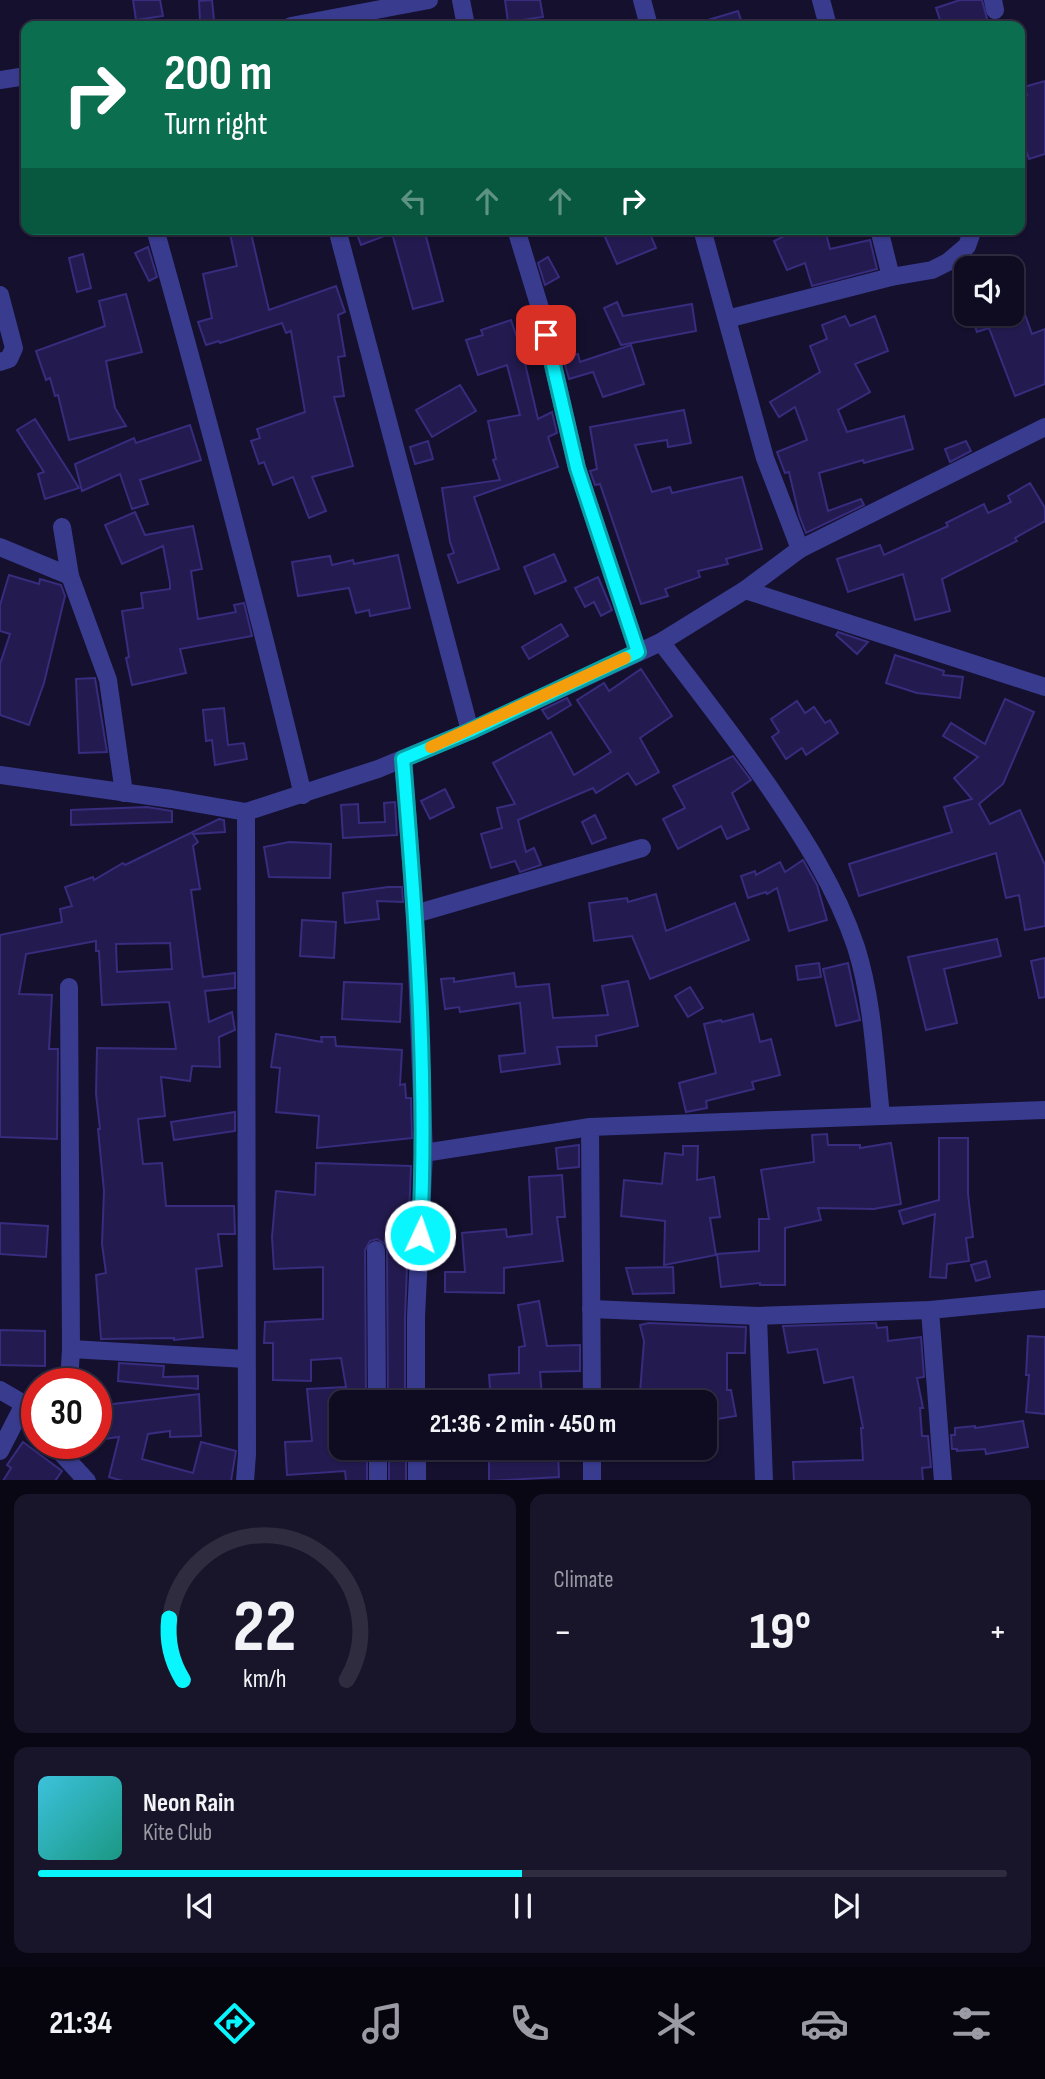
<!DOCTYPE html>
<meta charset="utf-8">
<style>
body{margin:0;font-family:"Sofia Sans Condensed",sans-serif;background:#18152a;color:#f1f3f6;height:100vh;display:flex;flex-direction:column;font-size:26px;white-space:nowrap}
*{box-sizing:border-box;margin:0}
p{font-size:23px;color:#9b9ba5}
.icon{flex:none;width:38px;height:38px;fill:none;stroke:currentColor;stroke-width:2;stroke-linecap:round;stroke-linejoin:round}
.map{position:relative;height:1480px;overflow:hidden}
.drawer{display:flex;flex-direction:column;gap:14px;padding:14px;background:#080713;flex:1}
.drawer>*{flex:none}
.hud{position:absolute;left:21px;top:21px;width:1004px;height:214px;border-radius:14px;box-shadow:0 2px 5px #0004,0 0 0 2px #2f2c40;background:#0b6e4f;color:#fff;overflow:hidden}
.buttons{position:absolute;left:954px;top:256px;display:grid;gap:14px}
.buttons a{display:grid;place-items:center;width:70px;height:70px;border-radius:14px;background:#0f0c22;box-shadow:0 2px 5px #0004,0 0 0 2px #2f2c40;font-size:35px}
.speed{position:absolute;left:21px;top:1368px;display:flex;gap:14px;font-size:35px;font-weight:700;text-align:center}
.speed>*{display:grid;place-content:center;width:91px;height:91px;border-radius:50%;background:#0f0c22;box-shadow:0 2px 5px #0004,0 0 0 2px #2f2c40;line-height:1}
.speed .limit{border:10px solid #d22;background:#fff;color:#111}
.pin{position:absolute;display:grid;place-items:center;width:60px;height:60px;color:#fff;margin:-30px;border-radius:14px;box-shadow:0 4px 10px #0006}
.me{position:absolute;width:77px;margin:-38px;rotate:3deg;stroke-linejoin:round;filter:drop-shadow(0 0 5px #0008)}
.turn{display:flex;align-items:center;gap:24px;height:147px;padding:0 28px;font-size:32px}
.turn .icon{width:91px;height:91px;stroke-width:2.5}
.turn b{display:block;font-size:49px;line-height:60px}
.lanes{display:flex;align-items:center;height:66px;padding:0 28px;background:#0003;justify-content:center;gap:35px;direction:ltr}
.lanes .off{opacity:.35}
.big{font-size:52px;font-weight:700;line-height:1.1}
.drawer .tile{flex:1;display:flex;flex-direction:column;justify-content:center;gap:10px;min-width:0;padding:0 24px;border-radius:14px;background:#18152a}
.drawer .dial{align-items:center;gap:0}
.dial svg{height:182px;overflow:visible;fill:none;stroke:#2f2c40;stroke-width:7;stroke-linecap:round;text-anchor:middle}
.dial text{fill:#f1f3f6;stroke:none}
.song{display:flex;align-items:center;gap:21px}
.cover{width:84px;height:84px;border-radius:10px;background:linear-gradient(135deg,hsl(190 70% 55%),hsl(170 70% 35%))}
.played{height:7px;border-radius:4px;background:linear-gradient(90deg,#09f6ff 50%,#2f2c40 50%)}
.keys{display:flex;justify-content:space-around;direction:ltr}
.heat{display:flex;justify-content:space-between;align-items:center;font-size:38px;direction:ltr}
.drawer .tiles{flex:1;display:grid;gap:14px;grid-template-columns:1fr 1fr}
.tile:last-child{grid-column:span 2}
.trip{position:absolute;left:329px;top:1390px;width:388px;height:70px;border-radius:14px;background:#0f0c22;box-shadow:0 2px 5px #0004,0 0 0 2px #2f2c40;font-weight:700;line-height:70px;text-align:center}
.tab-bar{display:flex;height:112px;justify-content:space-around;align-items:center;background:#06050e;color:#9b9ba5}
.tab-bar .icon{width:49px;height:49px}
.tab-bar .active{color:#09f6ff}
.tab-bar b{font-size:32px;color:#f1f3f6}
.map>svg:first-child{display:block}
.building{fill:#231b50;stroke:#372c7d;stroke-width:2;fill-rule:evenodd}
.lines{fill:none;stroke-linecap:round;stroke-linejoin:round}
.minor{stroke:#393b8f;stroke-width:18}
.route-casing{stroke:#06a0a6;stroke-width:18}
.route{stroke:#09f6ff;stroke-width:12}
.slow{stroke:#f59e0b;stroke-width:12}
</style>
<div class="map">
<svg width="1045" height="1481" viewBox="0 0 1045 1481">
<rect width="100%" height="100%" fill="#14102e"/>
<g class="building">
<polygon points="133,0 160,0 163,16 136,20"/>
<polygon points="212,0 214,20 200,21 199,1"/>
<polygon points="505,0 540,0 543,17 508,22"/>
<polygon points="960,0 982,0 989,26 942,26 936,8"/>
<polygon points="738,11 743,26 699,26 698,23"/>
<polygon points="1045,81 1045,154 1029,159 1020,133 1020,97 1027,95 1024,87"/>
<polygon points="229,229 250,229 269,310 336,286 345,312 338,315 345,356 338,357 344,396 334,397 353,466 312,477 326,511 309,518 293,477 273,485 264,462 259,464 251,441 260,438 257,429 305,412 291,331 286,333 282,323 220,343 219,341 206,345 198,322 212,318 203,274 237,266"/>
<polygon points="355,229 424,229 443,301 413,309 392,233 361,245"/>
<polygon points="624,229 648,229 656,248 617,264 605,237"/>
<polygon points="799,229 825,229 830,249 870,240 877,269 812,286 805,263 787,270 774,241"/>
<polygon points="148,247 157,277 149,281 135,253"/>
<polygon points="83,254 91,288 77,292 69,258"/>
<polygon points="548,257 559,277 545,285 538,263"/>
<polygon points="1013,281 1032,334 1045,329 1045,384 1015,396 989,328 977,332 970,313 1012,313"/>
<polygon points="126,294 142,352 106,361 115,408 126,426 69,440 58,395 55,396 50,378 46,380 36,351 105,326 99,301"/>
<polygon points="617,302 623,316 692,304 696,331 621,345 604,308"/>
<polygon points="845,316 850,326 875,316 888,351 855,364 870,392 838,410 847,432 904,416 913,449 864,463 863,460 819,473 828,511 861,499 864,505 806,533 799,515 789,472 785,473 777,452 807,440 795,407 779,417 770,402 820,372 810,346 827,339 822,325"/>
<polygon points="511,320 524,359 538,419 552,412 557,433 548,437 558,467 474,497 499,569 458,583 448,555 454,553 450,542 442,488 500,480 493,460 496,459 488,421 520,415 507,365 478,375 466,340 483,335 481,330"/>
<polygon points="631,345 644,384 603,397 593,372 569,379 563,358 578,354 580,362"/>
<polygon points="460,385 476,411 432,437 416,410"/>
<polygon points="684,410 691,443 668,447 667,440 635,445 652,492 670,487 672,493 742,477 762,549 726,559 728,564 698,571 700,577 665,589 668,596 641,604 600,484 595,485 590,471 597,469 590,427"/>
<polygon points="35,419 69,472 79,488 45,499 38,474 44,472 17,430"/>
<polygon points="190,425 201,460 140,480 148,504 132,509 120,474 82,491 75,464 134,438 136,443"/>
<polygon points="428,441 433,459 415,464 410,447"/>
<polygon points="966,441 971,451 950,462 945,449"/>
<polygon points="1030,483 1045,508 1045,521 1015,538 1017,541 942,579 950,611 915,620 903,574 848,592 837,559 880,545 884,555 948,526 946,523 984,504 988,513 1011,502 1008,496"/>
<polygon points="135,512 145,535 193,526 202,569 191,571 198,619 236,612 234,605 244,603 252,636 180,649 186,673 132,685 126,658 129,657 122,611 143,608 141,593 170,589 170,583 163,546 122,564 105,525"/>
<polygon points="554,554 566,581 535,594 524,567"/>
<polygon points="398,555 410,608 370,616 369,610 356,613 349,588 298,596 292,562 330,556 332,565 353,560 354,564"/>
<polygon points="9,575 39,584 40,579 61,585 65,596 44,683 29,725 0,715 0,664 10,634 0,631 0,605"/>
<polygon points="598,577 612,610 601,616 594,602 585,607 575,588"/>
<polygon points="561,624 568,636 529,659 522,647"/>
<polygon points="838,632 868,642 857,654 836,635"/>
<polygon points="895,655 944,671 943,675 963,677 960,698 917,693 886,683"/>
<polygon points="641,669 672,716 640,738 659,772 636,785 628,773 596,793 593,788 518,820 526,852 534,848 541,865 520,872 515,861 491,868 481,834 502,828 497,808 515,804 493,763 551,732 574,775 611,752 577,700 604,683 609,691"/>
<polygon points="95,678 107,752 79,753 76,679"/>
<polygon points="567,698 571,705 548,719 542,710"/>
<polygon points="1005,699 1034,712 1003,784 979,804 990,824 1020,810 1045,865 1045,926 1025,930 1019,895 1006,898 996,853 859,896 849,864 952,832 944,807 972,799 954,778 978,757 943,736 951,723 985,744"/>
<polygon points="797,701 805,713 814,707 825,723 830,720 838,733 806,755 802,748 786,759 772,737 779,732 771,719"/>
<polygon points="224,708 228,745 244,743 247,759 215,765 212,740 206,741 203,710"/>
<polygon points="733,756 751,780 732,793 749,829 727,839 721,826 678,849 663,819 685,808 673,786"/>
<polygon points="445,789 454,807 430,819 421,801"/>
<polygon points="395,802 397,835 343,838 341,805 358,804 359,823 385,822 384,803"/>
<polygon points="147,807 172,811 172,822 71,825 71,810"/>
<polygon points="595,815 606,838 592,844 582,822"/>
<path d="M219,819L224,820L225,832L193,834L198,842L193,846L200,889L191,890L203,977L235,973V988L205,991L209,1022L232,1012L235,1030L219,1037L220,1067L192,1066L190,1081L161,1077L165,1116L138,1119L143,1164L162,1163L166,1206H234L235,1234H218L222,1266L196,1269L203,1337L174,1340V1338L101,1339L96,1275L106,1273L102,1244L104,1191L98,1129H100L96,1094L97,1048L176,1049L169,1002L102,1005L99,951H96V941L26,954L19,994L52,995L49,1049H58L57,1139L0,1137V935L62,922L60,909L72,906L65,887L93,877L94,880L123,863L125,865ZM170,943L172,969L117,972L116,944Z"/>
<polygon points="289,842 331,844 330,878 269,877 264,847"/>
<polygon points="803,860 817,885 827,920 789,931 777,888 767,894 766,892 748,898 741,876 755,871 756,875 780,862 785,872"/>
<polygon points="388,887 402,887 403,902 377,901 379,919 345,923 343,893"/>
<polygon points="656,894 666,931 735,903 749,940 650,979 632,936 594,941 589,903 627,898 628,902"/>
<polygon points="302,920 336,922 334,958 300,956"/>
<polygon points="997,939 1001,956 944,969 957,1023 926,1030 908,957"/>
<polygon points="1045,958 1045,997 1039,998 1031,961"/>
<polygon points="819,963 821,977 798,980 796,966"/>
<polygon points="848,963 860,1020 836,1026 823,969"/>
<polygon points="514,973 516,987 549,984 553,1018 608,1015 602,986 628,981 638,1026 596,1036 597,1046 557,1047 560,1064 501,1072 499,1056 525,1053 520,1003 460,1012 459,1007 445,1009 441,979 454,978 454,982"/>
<polygon points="344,982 402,984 400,1022 342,1019"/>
<polygon points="690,987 703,1008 688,1017 675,996"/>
<polygon points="753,1014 760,1042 771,1039 780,1075 752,1082 754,1089 706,1101 707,1108 686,1112 679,1083 716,1073 704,1024 721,1020 722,1022"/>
<polygon points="276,1034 322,1042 321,1037 335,1037 336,1046 402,1050 400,1085 405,1084 406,1098 411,1098 412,1138 317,1148 319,1116 276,1112 280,1068 271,1067"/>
<polygon points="235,1112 235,1131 174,1140 171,1122"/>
<polygon points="827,1134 828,1145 860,1145 860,1148 891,1143 901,1204 874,1209 818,1208 821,1220 785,1228 785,1285 760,1285 760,1283 721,1287 717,1254 759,1251 759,1219 769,1219 761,1170 814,1162 812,1135"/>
<polygon points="939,1138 968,1138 968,1194 973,1237 966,1238 969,1261 947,1264 946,1278 930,1277 935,1214 903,1224 899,1211 939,1200"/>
<polygon points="579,1145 579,1167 558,1169 556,1148"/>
<polygon points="683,1146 698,1146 697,1180 714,1177 720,1217 710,1218 716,1255 664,1265 665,1221 621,1216 624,1180 662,1184 665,1153 683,1155"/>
<polygon points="316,1163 411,1166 405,1317 405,1402 388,1402 387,1250 385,1244 377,1239 370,1241 365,1250 366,1402 337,1402 341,1447 363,1447 364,1450 367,1450 367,1481 346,1481 345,1471 287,1475 285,1442 312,1441 307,1389 346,1387 341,1358 311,1360 311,1381 273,1380 273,1343 264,1343 265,1322 323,1319 323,1267 274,1269 272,1237 276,1191 315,1195"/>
<polygon points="562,1175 565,1217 557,1217 563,1261 504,1268 504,1293 445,1292 445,1272 465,1272 462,1233 506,1229 507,1237 532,1234 529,1177"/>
<polygon points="0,1223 48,1226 46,1257 0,1254"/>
<polygon points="986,1261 990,1277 976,1281 971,1265"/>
<polygon points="673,1267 674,1293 633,1294 626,1268"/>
<polygon points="539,1301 547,1346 580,1345 580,1371 540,1372 542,1396 515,1399 515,1402 491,1402 489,1375 519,1373 519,1347 525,1346 518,1305"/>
<polygon points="649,1323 746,1327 745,1353 727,1353 727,1390 731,1390 736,1416 705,1421 705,1402 692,1402 691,1395 640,1392 644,1341 640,1325"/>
<polygon points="876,1323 877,1328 887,1327 888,1341 921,1337 924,1377 917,1378 923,1408 920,1408 922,1436 928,1436 931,1467 922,1468 923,1481 794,1481 793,1462 863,1460 861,1428 863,1428 853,1377 824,1383 817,1349 788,1353 783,1326"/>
<polygon points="0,1330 45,1331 45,1366 0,1365"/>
<polygon points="1028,1336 1045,1337 1045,1414 1026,1412 1029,1375 1026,1375"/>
<polygon points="119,1363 164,1366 163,1377 198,1376 198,1389 118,1381"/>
<polygon points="199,1394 201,1436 170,1437 170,1431 148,1434 142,1459 193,1473 201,1442 236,1451 231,1481 123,1481 109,1477 119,1437 96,1440 96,1406"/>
<polygon points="1023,1421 1028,1447 986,1454 985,1449 957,1451 957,1449 952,1449 951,1435 955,1435 955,1428 975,1426 975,1428"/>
<polygon points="23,1442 62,1471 55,1481 3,1481 11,1468 7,1465"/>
<rect x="389" y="1451" width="17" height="30"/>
<polygon points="558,1451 559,1477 489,1481 489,1452"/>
</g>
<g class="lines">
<g class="minor">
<polyline points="461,0 466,26"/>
<polyline points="642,0 649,26"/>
<polyline points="821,0 828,26"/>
<polyline points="993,0 995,10"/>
<polyline points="291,26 429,0"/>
<polyline points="0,80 26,76"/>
<path d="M155,229C208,417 257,606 303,795"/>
<polyline points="337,229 470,731"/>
<polyline points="516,229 540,308 577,468 638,652"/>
<polyline points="702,229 765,458 800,549"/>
<polyline points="879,229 891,277"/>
<polyline points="0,295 14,348 9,359 0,362"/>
<polyline points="727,319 891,277 932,270 948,262 967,246 973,229"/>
<polyline points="62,527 70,576 108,680 124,793"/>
<polyline points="0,547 70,576"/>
<polyline points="745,590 800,549 1045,427"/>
<path d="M661,642C697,689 733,735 767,784C802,835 836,887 856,947C873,1001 875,1059 881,1116"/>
<polyline points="403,759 415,914 424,1153 416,1317 416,1402"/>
<polyline points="0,775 171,799 246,812 378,769 470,731 661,642 745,590 1045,687"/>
<polyline points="415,914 642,848"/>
<polyline points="69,987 71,1349 69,1384"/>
<polyline points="590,1127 592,1402"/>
<polyline points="424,1153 590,1127 1045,1110"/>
<polyline points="376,1250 377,1402"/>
<polyline points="591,1309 758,1316 930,1310 1045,1299"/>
<polyline points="930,1310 943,1481"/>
<polyline points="758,1316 764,1481"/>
<polyline points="71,1349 246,1359"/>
<polyline points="0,1390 24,1404 37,1421"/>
<polyline points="53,1444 87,1481"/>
<polyline points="378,1447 378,1481"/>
<polyline points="417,1447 417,1481"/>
<polyline points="592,1447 592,1481"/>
<polyline points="0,1451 24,1404"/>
<polyline points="245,1481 247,1454 246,812"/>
</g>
</g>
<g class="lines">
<defs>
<path id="route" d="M420,1235C428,1077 416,917 403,759L470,731L638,652L577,468L546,335"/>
</defs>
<use href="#route" class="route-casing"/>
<use href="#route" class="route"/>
<polyline class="slow" points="431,747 625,658"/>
</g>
</svg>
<div class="buttons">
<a><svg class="icon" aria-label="sound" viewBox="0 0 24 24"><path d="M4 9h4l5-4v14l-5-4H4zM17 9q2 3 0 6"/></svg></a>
</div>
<div class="speed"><div class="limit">30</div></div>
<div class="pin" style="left:546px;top:335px;background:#d93025"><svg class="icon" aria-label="arrive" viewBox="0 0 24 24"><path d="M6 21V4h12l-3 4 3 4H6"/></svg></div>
<svg class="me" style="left:420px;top:1235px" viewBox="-20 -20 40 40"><circle r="17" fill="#09f6ff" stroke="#fff" stroke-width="3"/><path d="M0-11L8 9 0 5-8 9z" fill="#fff"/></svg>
<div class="trip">21:36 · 2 min · 450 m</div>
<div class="hud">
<div class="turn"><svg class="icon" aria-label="right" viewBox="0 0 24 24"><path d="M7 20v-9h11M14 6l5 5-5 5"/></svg><div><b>200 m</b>Turn right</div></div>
<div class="lanes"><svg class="icon off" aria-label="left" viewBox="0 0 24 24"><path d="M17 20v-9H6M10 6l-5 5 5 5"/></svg><svg class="icon off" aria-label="ahead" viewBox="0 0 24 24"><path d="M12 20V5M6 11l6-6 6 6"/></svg><svg class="icon off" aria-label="ahead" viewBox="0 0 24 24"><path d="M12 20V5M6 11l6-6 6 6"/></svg><svg class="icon" aria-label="right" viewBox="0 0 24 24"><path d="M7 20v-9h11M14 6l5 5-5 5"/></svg></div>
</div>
</div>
<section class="drawer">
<div class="tiles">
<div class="tile dial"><svg viewBox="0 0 100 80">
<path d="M14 69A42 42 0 1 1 86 69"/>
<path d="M14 69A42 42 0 0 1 8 42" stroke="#09f6ff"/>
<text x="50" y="56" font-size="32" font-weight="700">22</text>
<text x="50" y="72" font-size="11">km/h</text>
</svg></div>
<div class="tile"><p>Climate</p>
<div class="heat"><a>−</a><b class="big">19°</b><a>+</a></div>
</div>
<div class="tile">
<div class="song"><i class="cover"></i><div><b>Neon Rain</b><p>Kite Club</p></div></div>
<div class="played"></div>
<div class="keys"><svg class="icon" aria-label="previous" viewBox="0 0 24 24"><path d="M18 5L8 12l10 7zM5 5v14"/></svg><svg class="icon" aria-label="pause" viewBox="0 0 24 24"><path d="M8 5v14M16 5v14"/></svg><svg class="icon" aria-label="next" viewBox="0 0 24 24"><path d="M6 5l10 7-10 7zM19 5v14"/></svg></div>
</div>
</div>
</section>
<nav class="tab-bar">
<b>21:34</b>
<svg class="icon active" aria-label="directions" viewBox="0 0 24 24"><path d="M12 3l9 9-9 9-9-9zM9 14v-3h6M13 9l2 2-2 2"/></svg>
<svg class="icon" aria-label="music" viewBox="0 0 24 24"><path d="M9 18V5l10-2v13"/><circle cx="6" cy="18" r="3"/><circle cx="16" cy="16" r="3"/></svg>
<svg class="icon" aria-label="phone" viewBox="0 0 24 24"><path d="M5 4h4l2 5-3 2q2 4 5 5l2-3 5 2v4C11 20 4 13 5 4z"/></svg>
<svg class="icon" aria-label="climate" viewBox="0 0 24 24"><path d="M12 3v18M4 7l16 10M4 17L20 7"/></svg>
<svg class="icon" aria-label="car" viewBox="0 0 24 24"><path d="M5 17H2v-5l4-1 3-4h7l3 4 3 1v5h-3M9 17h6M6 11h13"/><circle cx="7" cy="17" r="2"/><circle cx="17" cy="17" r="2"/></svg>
<svg class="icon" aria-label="filters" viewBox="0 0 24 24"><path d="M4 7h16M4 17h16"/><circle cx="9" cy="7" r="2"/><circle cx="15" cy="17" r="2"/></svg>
</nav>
